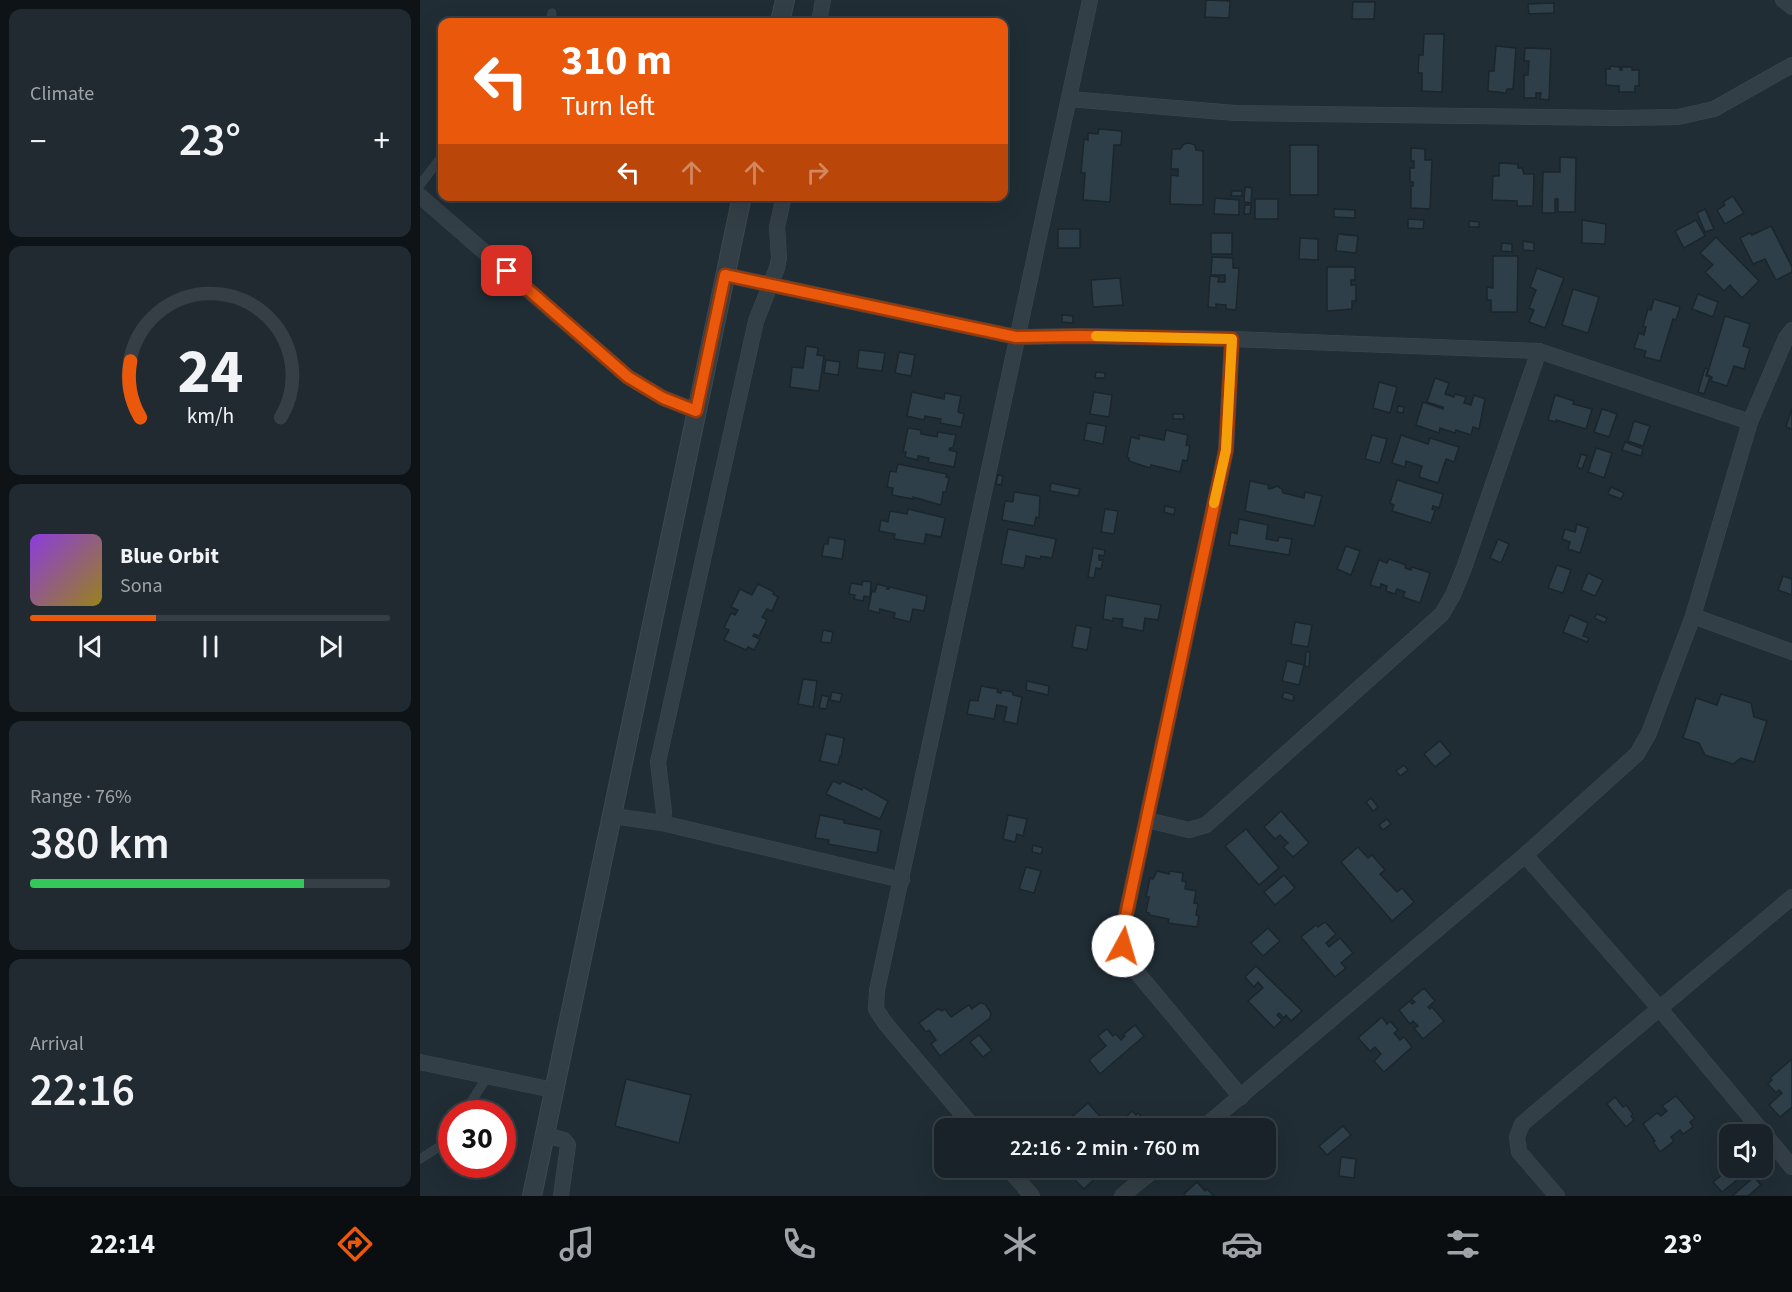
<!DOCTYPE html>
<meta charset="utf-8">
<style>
body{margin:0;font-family:"Source Sans 3",sans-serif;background:#212a30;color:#f1f3f6;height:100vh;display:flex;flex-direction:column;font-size:22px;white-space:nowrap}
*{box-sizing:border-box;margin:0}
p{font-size:20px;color:#9fa4a8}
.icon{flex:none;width:33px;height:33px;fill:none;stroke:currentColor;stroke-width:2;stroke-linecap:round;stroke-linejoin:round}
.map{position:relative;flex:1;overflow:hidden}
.details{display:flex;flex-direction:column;gap:9px;padding:9px;background:#0d1316;width:420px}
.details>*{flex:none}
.banner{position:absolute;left:18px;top:18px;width:570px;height:183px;border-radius:12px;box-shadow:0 6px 24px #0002,0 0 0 2px #363f45;background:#ea580c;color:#fff;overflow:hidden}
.controls{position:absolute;left:1299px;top:1124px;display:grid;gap:12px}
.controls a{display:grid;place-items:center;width:54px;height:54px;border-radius:12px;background:#182228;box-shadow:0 6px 24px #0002,0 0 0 2px #363f45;font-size:30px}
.speed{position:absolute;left:18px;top:1100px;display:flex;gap:12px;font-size:30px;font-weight:700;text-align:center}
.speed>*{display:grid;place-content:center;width:78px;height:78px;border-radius:50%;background:#182228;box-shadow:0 6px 24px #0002,0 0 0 2px #363f45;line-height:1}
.speed .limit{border:9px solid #d22;background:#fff;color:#111}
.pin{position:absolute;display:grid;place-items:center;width:51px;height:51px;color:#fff;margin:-26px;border-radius:12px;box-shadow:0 3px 9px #0006}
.me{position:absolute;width:66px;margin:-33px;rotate:6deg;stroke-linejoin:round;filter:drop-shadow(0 0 4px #0008)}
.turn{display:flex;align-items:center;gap:21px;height:126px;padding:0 24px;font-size:27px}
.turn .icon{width:78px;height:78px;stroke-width:2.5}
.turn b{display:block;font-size:42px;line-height:51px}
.lanes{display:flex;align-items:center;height:57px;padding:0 24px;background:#0003;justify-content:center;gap:30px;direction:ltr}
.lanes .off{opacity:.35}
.big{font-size:45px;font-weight:600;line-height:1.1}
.details .tile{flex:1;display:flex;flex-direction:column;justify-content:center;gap:9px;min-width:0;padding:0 21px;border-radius:12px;background:#212a30}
.details .dial{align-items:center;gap:0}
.dial svg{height:156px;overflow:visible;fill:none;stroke:#363f45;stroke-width:7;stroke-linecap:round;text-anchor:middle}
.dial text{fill:#f1f3f6;stroke:none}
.song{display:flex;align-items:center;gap:18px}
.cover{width:72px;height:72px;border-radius:9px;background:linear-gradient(135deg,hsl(270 70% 55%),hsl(50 70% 35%))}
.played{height:6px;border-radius:3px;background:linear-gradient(90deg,#ea580c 35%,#363f45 35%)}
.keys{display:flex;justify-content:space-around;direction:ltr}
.heat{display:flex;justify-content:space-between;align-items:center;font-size:33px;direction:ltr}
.charge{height:9px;border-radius:4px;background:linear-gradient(90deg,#34c759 76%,#363f45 0)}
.trip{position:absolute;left:514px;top:1118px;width:342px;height:60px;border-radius:12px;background:#182228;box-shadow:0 6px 24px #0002,0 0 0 2px #363f45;font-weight:600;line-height:60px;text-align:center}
.tabs{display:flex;height:96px;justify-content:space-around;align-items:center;background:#0a0e10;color:#9fa4a8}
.tabs .icon{width:42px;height:42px}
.tabs .on{color:#ea580c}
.tabs b{font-size:27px;color:#f1f3f6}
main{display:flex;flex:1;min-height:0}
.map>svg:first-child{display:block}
.building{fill:#2f3f49;stroke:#1b252c;stroke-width:1.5}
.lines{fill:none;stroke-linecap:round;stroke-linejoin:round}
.service-casing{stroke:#3d484f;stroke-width:9}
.minor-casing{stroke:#3d484f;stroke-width:16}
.tertiary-casing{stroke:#3d484f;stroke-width:20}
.service{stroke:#333f46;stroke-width:8}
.minor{stroke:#333f46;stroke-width:15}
.tertiary{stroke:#333f46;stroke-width:18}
.route-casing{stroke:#983908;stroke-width:15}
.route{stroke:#ea580c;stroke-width:10}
.slow{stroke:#f59e0b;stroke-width:10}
</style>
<main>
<section class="details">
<div class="tile"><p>Climate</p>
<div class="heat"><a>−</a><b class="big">23°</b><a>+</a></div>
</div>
<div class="tile dial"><svg viewBox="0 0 100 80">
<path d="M14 69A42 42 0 1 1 86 69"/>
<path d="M14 69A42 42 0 0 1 9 40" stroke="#ea580c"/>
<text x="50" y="56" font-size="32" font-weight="700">24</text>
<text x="50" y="72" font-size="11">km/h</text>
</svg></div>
<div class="tile">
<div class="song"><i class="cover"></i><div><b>Blue Orbit</b><p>Sona</p></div></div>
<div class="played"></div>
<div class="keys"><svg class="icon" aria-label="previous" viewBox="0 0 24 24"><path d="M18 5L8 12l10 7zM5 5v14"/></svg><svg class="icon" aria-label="pause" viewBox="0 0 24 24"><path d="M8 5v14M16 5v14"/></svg><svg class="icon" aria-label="next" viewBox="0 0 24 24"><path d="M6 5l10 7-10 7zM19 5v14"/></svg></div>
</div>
<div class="tile"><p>Range · 76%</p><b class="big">380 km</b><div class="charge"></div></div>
<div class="tile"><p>Arrival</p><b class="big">22:16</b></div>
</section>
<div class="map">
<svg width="1372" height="1196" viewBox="0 0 1372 1196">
<rect width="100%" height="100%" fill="#202d35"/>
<g class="building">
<polygon points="786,0 810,1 809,18 785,17"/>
<polygon points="933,2 955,2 954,19 932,19"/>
<polygon points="1134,3 1134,13 1109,14 1108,4"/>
<polygon points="1004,34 1024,34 1022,92 1002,91 1002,73 998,73 999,55 1003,55"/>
<polygon points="1076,46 1096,48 1093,89 1087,89 1086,93 1068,91 1069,71 1074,71"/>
<polygon points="1105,48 1131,49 1129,100 1120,99 1121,93 1116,93 1116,98 1104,98 1104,75 1108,75 1109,61 1104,61"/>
<polygon points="1190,66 1200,67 1200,70 1202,70 1202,67 1212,67 1212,70 1219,70 1219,86 1215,86 1215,92 1199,92 1199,86 1186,85 1186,69 1190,69"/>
<polygon points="679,129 702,131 701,145 694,145 690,202 663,200 665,173 661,173 664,139 668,140 668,133 678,134"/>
<polygon points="769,143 775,145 776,150 783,151 783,205 750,204 751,175 758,176 758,169 751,169 752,149 760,149 764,144"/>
<rect x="870" y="145" width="28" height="50"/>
<polygon points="991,148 1005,149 1005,160 1012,160 1010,209 991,208 991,186 993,186 993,182 990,182 990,168 994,168 994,161 991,161"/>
<polygon points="1140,157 1156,158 1155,212 1138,212 1138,199 1135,199 1135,213 1122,213 1123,172 1140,172"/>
<polygon points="1079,163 1098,164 1098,168 1102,168 1104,174 1114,174 1113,206 1097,206 1097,201 1072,200 1073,176 1079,176"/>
<polygon points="825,187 832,188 831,203 824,202"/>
<polygon points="812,191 822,191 822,196 811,196"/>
<polygon points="1313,196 1324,213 1305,224 1297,210 1305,205 1303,202"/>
<polygon points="795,198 819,200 819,215 794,214"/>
<rect x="835" y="199" width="23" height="20"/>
<polygon points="825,205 831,205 830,214 824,214"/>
<polygon points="914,209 935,210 935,218 914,217"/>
<polygon points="1285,209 1294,229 1285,232 1277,213"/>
<polygon points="988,219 1004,220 1003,229 988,228"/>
<polygon points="1162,220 1186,224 1185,244 1162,243"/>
<polygon points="1276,220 1285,236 1264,248 1255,231"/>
<polygon points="1049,221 1059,222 1059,227 1049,227"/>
<polygon points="1351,226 1372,267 1372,272 1356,280 1345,259 1333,264 1320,238 1330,233 1332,235"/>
<rect x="638" y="229" width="22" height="19"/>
<rect x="791" y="233" width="21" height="21"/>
<polygon points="918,234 938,236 936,253 916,251"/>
<polygon points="1296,237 1339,281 1322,298 1310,285 1304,291 1285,272 1293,265 1280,253"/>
<polygon points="880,238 898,239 898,260 879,259"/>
<polygon points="1103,241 1114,243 1114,251 1103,250"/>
<polygon points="1082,243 1092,244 1092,252 1081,251"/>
<polygon points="1073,256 1098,256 1097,312 1071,312 1071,300 1067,300 1067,287 1073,288"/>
<polygon points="792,257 813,258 813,268 819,268 816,310 806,309 806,305 796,304 796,308 788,307 790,276 799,277 798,282 805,282 805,275 791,275"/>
<polygon points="907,267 935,267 935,280 931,280 931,285 936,285 936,301 932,301 932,309 907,311"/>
<polygon points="1117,268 1144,278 1125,328 1109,322 1114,310 1109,308 1116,290 1110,287"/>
<polygon points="700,278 703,305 673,307 671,280"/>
<polygon points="1153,289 1179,297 1168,333 1142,325"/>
<polygon points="1278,294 1298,302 1293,317 1272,309"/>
<polygon points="1234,299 1260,307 1256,320 1253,319 1240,361 1224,357 1226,351 1214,348 1219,333 1224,335 1226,327 1223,326 1228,309 1231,310"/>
<polygon points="642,315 653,316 653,323 642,322"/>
<polygon points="1305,316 1330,324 1323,346 1330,348 1324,369 1314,366 1307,386 1291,381 1292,377 1287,375"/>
<polygon points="386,346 398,348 397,355 404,356 399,391 370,387 372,367 383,368"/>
<polygon points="439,350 465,353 462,371 437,368"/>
<polygon points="479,352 495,355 491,376 475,373"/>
<polygon points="406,360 420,362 418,375 404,373"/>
<polygon points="1285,368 1288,369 1286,376 1290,377 1284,394 1278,392"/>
<polygon points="676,372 685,373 685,378 675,378"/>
<polygon points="1015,378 1029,383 1025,394 1034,397 1035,394 1046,397 1044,403 1051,405 1054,395 1065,399 1059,429 1053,427 1051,435 1036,430 1035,433 1020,428 1019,433 996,425 1003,402 1023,409 1023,407 1007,402"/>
<polygon points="959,382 977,387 970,413 953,408"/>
<polygon points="492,392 524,399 525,393 541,396 538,412 544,414 541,427 520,423 521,419 505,416 504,420 487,416"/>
<polygon points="674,392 692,395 689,417 670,414"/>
<polygon points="1135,395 1154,401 1153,404 1172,409 1166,429 1136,420 1136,422 1128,420"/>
<polygon points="978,406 984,407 983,413 977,412"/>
<polygon points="1372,408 1372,429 1366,427"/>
<polygon points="1182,409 1197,414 1189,437 1174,432"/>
<polygon points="753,414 763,414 764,419 753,419"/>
<polygon points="1214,421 1230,426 1223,446 1208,441"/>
<polygon points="667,423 686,426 683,444 664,440"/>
<polygon points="488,428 501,430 501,434 517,437 518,432 536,435 533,448 530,448 529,450 537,452 534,467 508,462 509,458 498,456 498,460 485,457 486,452 483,452"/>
<polygon points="746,430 768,435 766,445 770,446 767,461 763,460 760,472 731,465 730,468 709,461 709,458 707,457 711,437 719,439 719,435 744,440"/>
<polygon points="952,435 967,439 960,463 945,459"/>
<polygon points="981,435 1008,444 1010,438 1039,447 1034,462 1026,459 1018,483 999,477 1002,466 986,461 985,467 972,463"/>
<polygon points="1205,442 1223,449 1221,456 1202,450"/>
<polygon points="1176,448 1192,453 1184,478 1168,472"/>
<polygon points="1161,454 1167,456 1162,469 1157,467"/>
<polygon points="478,464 527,474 526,477 529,478 526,492 523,492 521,505 493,497 493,499 472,495 473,488 467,487 470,471 476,472"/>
<polygon points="578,475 583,476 581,485 576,484"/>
<polygon points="977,480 1023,494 1019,508 1013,506 1012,509 1015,510 1011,523 972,511 974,505 970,503"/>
<polygon points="830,481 849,485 848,488 850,489 857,486 862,489 863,493 884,498 885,492 902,496 894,526 825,511"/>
<polygon points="631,483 660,489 658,496 630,491"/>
<polygon points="1191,487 1204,493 1201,499 1188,494"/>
<polygon points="594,492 620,496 619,518 616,517 614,526 582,520 585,501 593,502"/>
<polygon points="745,506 755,508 754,515 744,512"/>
<polygon points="488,509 525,518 521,537 506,534 504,544 474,539 475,534 459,531 461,520 468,522 470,511 487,514"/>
<polygon points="685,509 698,511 694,534 681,532"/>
<polygon points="819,519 848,525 846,539 858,541 859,537 872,539 869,555 809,545 811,532 817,534"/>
<polygon points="1157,524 1168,528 1160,553 1148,549 1150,542 1142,539 1145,529 1155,532"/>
<polygon points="588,529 636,539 632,558 621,556 620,559 606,556 604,568 581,564"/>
<polygon points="409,537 425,540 422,559 402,556 404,544 408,544"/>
<polygon points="1078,539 1089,544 1081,563 1070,558"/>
<polygon points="926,546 940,551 931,575 917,569"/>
<polygon points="673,548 685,550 684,556 679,555 679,560 683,560 681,569 676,568 674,578 668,577"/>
<polygon points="969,559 986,565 985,568 991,570 992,567 1010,573 1000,603 983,597 985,592 977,589 975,594 966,591 967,586 961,584 960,588 950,585 959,560 967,563"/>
<polygon points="1137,565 1151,570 1143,593 1128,588"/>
<polygon points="1168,573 1183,580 1175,596 1161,590"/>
<polygon points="1363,576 1372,579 1372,595 1358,590"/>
<polygon points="443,581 451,582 450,597 444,596 443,601 434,599 435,595 429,594 431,583 442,585"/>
<polygon points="338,584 354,592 353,594 358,597 352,611 347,609 342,617 347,620 339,636 334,634 333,636 340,639 334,650 328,647 326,650 304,640 309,630 304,628 311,613 315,615 318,610 311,607 320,589 332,595"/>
<polygon points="457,584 468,587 467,589 469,589 470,587 507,596 504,611 493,609 490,622 474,618 475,613 460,609 459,613 448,610 452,591 455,592"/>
<polygon points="686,595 741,605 738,620 725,618 723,631 702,627 703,619 693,618 693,621 683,619"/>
<polygon points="1177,614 1187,618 1185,623 1174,618"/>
<polygon points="1150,615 1168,623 1163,636 1169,638 1167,642 1143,632"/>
<polygon points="875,622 892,625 888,647 871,644"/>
<polygon points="656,625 671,628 667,650 652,647"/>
<polygon points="403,630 413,632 411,643 401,642"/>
<polygon points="886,652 890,652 889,667 885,666"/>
<polygon points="867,661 884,665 879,685 862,681"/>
<polygon points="383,679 397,681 393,707 378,704"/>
<polygon points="607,681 629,686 628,695 606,690"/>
<polygon points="561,686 578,689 577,692 581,693 582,690 593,692 593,695 602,697 597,724 584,721 587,707 577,705 574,719 547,714 550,700 558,701"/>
<polygon points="412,692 422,694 420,702 410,700"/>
<polygon points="864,692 874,695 873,701 862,698"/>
<polygon points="1301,694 1331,703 1334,717 1347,721 1334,762 1321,758 1313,764 1285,755 1279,743 1263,738 1276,698 1297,705"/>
<polygon points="402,695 409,697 406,709 399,708"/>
<polygon points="406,734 424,738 421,756 420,756 418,765 400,761"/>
<polygon points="1020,741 1031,754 1015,767 1004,754"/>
<polygon points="984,765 988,770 980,776 976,771"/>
<polygon points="413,781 420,784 422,781 442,790 443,787 468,801 460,819 406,794"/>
<polygon points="951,798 958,807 953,811 946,802"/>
<polygon points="861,811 889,843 873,857 863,847 868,843 860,835 855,839 844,827"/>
<polygon points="400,815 424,820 424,823 461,830 457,853 408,844 409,840 395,838"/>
<polygon points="588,815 607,819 603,836 597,834 595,842 583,839"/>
<polygon points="967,819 971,824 963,830 959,825"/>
<polygon points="826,829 859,868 839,885 805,846"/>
<polygon points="613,845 623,848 621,854 612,852"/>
<polygon points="938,847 948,858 952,855 965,870 960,874 977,892 982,888 994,902 972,921 921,862"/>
<polygon points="606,867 621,871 614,893 599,889"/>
<polygon points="737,871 749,874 750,871 763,873 762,881 766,882 765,889 776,891 774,903 778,904 776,915 779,916 777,927 748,923 749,919 729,915 729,913 726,912 729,897 726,897 730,878 733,879"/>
<polygon points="864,875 875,888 855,905 844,892"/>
<polygon points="905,922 916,934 906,943 909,947 920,938 933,953 921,963 926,968 915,977 881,937 896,925 898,927"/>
<polygon points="848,928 860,941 843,956 831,943"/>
<polygon points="836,966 882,1011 871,1021 866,1015 864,1018 859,1013 857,1015 862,1020 854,1028 828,1001 843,988 838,982 834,987 825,977"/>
<polygon points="1004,988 1015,1001 1008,1007 1010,1009 1012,1007 1024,1021 1003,1039 994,1028 998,1026 993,1021 990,1024 979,1010 990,1001 992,1004 995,1002 991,999"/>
<polygon points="560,1003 565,1004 571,1013 570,1018 520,1056 511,1044 516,1040 509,1030 506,1032 499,1023 518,1009 522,1011 525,1009 531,1017 549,1005 552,1009"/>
<polygon points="962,1017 967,1024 970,1021 978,1030 974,1033 980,1040 984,1037 992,1047 964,1072 954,1061 961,1054 955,1047 950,1051 938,1038"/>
<polygon points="715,1025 724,1036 680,1074 669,1060 686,1046 678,1036 687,1029 693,1036 696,1034 701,1040 705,1036 703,1035"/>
<polygon points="559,1035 572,1050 563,1057 550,1042"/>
<polygon points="1372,1059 1372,1107 1360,1117 1349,1105 1362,1093 1359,1090 1356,1093 1348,1084 1352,1080 1350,1078"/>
<polygon points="206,1079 271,1095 259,1143 195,1126"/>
<polygon points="1256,1096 1275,1118 1270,1122 1273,1127 1263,1134 1260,1130 1251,1137 1254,1141 1240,1152 1233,1142 1235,1141 1223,1124 1237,1113 1241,1116 1247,1111 1242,1106"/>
<polygon points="1195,1097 1203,1107 1206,1105 1213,1114 1211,1116 1214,1120 1206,1127 1187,1104"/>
<polygon points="668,1103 684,1121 676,1128 665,1128 653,1116"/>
<polygon points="712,1111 716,1115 718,1113 731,1127 699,1128 697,1126"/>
<polygon points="923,1126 931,1135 907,1155 899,1146"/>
<polygon points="921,1157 936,1159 934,1178 919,1176"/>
<polygon points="652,1167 687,1167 664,1189 647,1172"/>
<polygon points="1312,1167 1325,1167 1328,1171 1302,1192 1293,1182"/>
<polygon points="1334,1177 1341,1185 1328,1196 1312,1196"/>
<polygon points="777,1182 785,1191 787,1189 794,1196 765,1196 764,1194"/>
</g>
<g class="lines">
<defs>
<g id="service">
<polyline points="130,22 132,13"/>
<polyline points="0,185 22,156"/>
<polyline points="44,1113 67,1077"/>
<polyline points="0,1159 25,1143 32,1133"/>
</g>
<g id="minor">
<polyline points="1363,0 1372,7"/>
<polyline points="399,22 403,0"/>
<polyline points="649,99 815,113 1197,118 1258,117 1294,109 1372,65"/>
<polyline points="0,196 208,377 243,398 276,411"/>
<polyline points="305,275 596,337 660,336 812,339 1119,351 1330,422"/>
<polyline points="812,339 806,450 703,929 703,946 710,964 821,1097"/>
<polyline points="1273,616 1372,652"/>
<polyline points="193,816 242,823 482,880"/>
<polyline points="727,820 769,830 786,825 1022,614 1033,595 1044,568 1119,351"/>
<polyline points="242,823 244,812 238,762 336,321 357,268 359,258 357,227 364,196"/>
<polyline points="1105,855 1240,1009 1372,1167"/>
<polyline points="0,1062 133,1090"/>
<polyline points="554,1128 465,1023 456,1009 457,990 670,0"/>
<polyline points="783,1128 1105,855 1217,754 1229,733 1273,616 1330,422 1366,338 1372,330"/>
<polyline points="125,1135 144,1140 148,1145 141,1196"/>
<polyline points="587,1167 612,1196"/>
<polyline points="702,1196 737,1167"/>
<polyline points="1137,1196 1099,1152 1097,1137 1102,1124 1372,897"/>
</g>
<g id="tertiary">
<polyline points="360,22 365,0"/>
<polyline points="112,1196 322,196"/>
</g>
</defs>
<use href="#service" class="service-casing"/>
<use href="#minor" class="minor-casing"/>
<use href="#tertiary" class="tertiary-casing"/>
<use href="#service" class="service"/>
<use href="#minor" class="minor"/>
<use href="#tertiary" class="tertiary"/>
</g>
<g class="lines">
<defs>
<polyline id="route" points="87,271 208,377 243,398 276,411 305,275 596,337 660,336 812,339 806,450 703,929 703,946"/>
</defs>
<use href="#route" class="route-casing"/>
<use href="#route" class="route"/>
<polyline class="slow" points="676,336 812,339 806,450 794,503"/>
</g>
</svg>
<div class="controls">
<a><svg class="icon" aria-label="sound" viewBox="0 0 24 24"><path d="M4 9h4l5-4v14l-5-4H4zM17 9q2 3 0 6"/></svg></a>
</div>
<div class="speed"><div class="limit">30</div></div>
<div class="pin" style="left:87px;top:271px;background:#d93025"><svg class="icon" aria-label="arrive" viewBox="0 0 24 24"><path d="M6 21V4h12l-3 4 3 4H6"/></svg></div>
<svg class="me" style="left:703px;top:946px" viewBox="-20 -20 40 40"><circle r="19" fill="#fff"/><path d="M0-13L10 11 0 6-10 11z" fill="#ea580c"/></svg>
<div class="trip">22:16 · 2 min · 760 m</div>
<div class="banner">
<div class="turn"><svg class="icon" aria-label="left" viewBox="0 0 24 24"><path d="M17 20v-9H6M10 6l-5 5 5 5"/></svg><div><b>310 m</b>Turn left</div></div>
<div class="lanes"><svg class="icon" aria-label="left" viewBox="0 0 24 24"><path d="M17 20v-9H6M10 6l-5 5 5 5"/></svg><svg class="icon off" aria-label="ahead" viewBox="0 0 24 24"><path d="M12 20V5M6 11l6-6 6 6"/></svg><svg class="icon off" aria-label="ahead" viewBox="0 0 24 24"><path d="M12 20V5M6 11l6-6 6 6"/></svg><svg class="icon off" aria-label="right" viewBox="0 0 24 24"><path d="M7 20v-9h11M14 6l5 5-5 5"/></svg></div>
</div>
</div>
</main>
<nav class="tabs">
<b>22:14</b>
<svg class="icon on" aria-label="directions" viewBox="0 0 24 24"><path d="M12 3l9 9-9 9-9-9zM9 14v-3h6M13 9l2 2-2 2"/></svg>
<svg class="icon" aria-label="music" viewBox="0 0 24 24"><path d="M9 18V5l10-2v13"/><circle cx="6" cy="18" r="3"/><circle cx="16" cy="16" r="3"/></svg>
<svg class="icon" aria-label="phone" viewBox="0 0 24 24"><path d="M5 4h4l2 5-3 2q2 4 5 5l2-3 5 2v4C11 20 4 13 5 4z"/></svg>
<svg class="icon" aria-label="climate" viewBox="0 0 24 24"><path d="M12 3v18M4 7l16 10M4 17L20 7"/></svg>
<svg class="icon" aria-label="car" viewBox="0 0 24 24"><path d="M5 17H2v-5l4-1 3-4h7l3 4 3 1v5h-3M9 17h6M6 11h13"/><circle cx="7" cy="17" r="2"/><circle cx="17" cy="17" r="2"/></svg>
<svg class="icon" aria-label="filters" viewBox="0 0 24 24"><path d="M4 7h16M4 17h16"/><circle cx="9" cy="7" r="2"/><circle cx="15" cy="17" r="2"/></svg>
<b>23°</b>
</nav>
